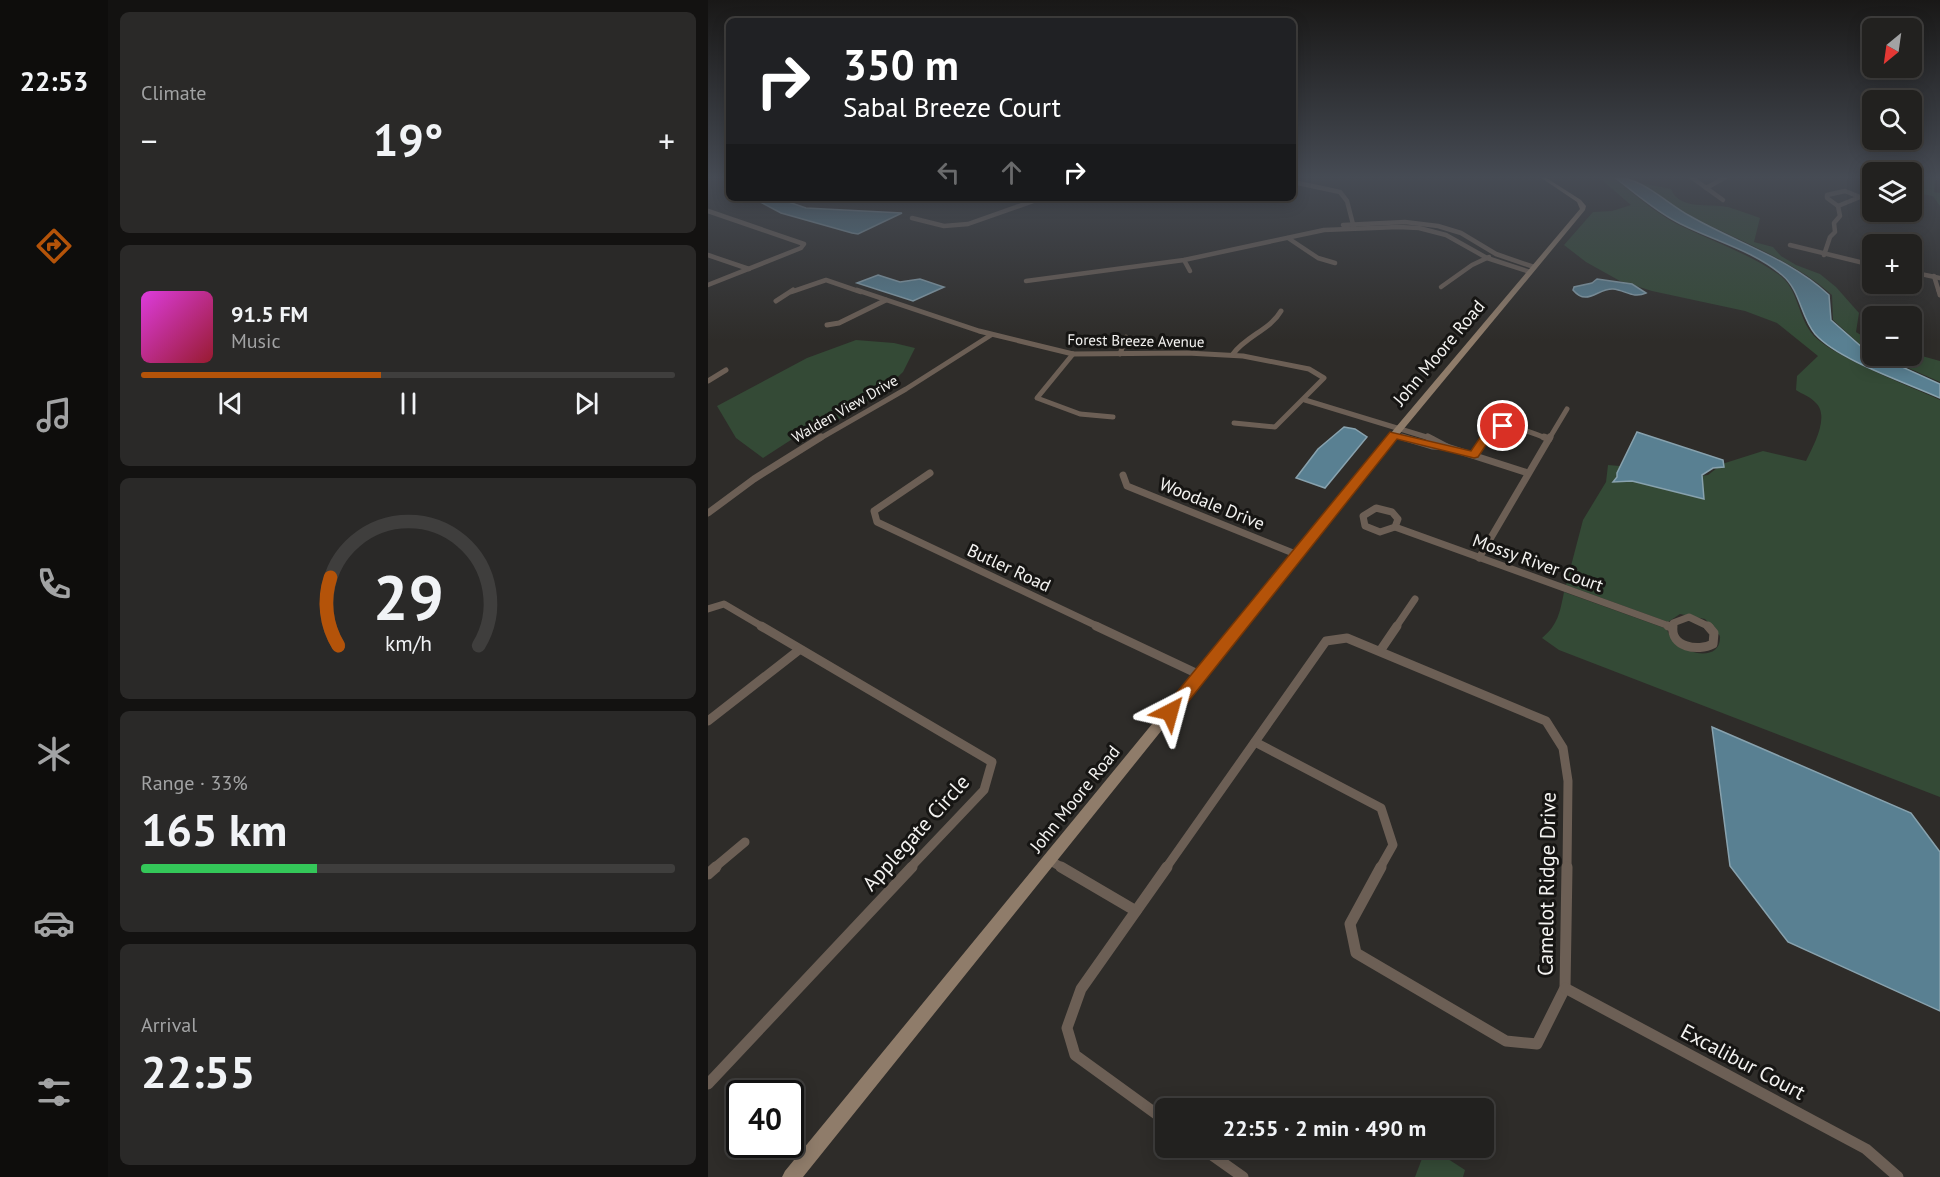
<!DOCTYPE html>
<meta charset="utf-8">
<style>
body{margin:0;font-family:"PT Sans",sans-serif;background:#2a2928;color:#f1f3f6;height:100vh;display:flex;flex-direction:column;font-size:22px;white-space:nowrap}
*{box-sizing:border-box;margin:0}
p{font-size:20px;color:#a2a3a4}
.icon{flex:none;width:33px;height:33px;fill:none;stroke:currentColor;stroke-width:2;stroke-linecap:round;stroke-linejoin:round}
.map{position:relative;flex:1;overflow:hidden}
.sheet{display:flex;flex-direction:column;gap:12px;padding:12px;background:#131211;width:600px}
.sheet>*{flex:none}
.banner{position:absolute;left:18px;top:18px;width:570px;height:183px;border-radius:9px;box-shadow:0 3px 15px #0003,0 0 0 2px #3f3e3d;background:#202124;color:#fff;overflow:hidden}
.needle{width:39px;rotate:209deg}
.buttons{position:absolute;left:1154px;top:18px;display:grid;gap:12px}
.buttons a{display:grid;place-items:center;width:60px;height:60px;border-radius:9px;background:#22211f;box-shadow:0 3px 15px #0003,0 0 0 2px #3f3e3d;font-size:30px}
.speed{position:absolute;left:18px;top:1080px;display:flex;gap:12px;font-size:30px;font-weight:700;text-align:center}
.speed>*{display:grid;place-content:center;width:78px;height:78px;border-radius:50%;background:#22211f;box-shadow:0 3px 15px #0003,0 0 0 2px #3f3e3d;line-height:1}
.speed .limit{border:3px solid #111;border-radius:9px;background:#fff;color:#111}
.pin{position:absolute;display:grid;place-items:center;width:51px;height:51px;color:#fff;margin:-26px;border:3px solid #fff;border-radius:50%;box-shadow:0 2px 6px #0007}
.me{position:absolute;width:66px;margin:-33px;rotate:39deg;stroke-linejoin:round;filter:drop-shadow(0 0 4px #0008)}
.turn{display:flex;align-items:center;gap:21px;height:126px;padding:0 18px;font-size:27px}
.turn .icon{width:78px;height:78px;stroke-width:2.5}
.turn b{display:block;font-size:42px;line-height:51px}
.lanes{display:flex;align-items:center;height:57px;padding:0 18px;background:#0003;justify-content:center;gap:30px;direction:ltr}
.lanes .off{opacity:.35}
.big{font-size:45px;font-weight:700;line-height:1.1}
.sheet .tile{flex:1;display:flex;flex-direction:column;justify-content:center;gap:9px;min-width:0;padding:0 21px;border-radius:9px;background:#2a2928}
.sheet .dial{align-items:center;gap:0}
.dial svg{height:156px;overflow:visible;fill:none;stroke:#3f3e3d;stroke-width:7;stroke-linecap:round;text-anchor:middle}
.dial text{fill:#f1f3f6;stroke:none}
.song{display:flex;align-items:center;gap:18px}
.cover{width:72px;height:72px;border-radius:9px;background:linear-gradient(135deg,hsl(300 70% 55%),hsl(350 70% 35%))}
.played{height:6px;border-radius:3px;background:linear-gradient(90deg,#b45309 45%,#3f3e3d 45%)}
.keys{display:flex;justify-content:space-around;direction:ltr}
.heat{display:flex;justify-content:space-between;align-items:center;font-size:33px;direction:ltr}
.charge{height:9px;border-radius:4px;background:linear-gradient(90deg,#34c759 33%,#3f3e3d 0)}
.trip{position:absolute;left:447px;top:1098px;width:339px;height:60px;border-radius:9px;background:#22211f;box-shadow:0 3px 15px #0003,0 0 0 2px #3f3e3d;font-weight:700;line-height:60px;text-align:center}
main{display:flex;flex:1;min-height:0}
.tab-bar{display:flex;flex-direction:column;width:108px;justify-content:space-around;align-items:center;background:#0e0d0c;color:#a2a3a4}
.tab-bar .icon{width:42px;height:42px}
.tab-bar .current{color:#b45309}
.tab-bar b{font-size:27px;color:#f1f3f6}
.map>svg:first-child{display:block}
.green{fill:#344a36}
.water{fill:#598092;stroke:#88a2ae;stroke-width:1.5}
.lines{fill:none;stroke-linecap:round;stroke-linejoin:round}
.street-far4{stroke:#6c5f55;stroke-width:4.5}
.street-far3{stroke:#6c5f55;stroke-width:5}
.street-far2{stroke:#6c5f55;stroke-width:7}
.street-far1{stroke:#6c5f55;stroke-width:9}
.street{stroke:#6c5f55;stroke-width:11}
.secondary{fill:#8f7c6a;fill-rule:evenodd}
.route{fill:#b45309;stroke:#753606;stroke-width:1.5}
.labels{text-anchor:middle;stroke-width:6;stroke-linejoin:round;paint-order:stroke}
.far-street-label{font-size:15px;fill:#f4f3f1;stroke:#161513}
.street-label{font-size:18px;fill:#f4f3f1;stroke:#161513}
.near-street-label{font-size:21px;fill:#f4f3f1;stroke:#161513}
</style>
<main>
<nav class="tab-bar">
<b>22:53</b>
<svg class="icon current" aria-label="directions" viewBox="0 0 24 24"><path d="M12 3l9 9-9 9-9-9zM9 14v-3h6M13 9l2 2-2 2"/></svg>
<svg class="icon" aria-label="music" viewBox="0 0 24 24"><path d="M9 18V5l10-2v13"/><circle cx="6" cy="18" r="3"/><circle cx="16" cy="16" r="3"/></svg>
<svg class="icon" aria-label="phone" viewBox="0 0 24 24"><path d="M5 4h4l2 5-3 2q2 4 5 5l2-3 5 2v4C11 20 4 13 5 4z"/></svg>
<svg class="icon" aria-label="climate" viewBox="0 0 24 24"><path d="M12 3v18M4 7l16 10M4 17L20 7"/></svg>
<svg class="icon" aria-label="car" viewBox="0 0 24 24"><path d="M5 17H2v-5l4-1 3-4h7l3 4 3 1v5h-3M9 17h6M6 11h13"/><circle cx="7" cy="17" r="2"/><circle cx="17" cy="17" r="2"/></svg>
<svg class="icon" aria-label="filters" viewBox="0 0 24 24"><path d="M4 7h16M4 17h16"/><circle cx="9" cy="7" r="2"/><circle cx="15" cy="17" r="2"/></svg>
</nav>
<section class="sheet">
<div class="tile"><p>Climate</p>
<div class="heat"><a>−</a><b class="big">19°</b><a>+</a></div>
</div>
<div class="tile">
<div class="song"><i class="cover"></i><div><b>91.5 FM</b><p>Music</p></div></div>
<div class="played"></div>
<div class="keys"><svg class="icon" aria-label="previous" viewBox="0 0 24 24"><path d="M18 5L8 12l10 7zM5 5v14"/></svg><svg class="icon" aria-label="pause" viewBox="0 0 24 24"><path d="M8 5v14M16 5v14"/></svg><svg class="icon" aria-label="next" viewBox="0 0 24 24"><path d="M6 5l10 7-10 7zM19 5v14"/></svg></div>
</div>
<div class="tile dial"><svg viewBox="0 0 100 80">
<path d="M14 69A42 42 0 1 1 86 69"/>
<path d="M14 69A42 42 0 0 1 10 34" stroke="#b45309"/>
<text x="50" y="56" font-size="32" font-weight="700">29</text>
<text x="50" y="72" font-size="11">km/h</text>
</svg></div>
<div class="tile"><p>Range · 33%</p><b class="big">165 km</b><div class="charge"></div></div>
<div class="tile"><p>Arrival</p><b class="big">22:55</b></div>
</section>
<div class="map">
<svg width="1232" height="1177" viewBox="0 0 1232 1177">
<rect width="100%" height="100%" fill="#2e2c29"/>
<g class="green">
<path d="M895,177H904C924,192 945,211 967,223C1001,240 1038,252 1070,274C1091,288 1089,317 1106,336C1129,359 1200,385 1232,400V797L851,650L834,638C850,625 852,612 856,592L959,629C964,653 1014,666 1012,636L997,619L972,614L960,622L858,585L875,520L898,482L900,465L947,469L979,478L1000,475L1014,464L1055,451L1098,461C1105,446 1122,417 1108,403C1103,397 1094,394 1088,390L1089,376L1110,356L1069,323L1037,311L944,291L912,281L878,262L856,245L885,212L904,211L923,205L895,181Z"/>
<path d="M923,177L932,183L963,189C972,211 1001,203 1020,207C1030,210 1041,214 1052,218L1046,242L1065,247L1073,256L1088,265L1112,274L1128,287L1151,313L1148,332L1164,342V351L1156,348L1125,320L1124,295C1084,259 1032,242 985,217C963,205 943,190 923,177Z"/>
<polygon points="1203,177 1228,177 1226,192 1232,193 1232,206 1225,196 1203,192"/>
<polygon points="148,340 186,343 207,348 195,372 175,391 131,419 89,436 55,458 28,438 9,406 99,358"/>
<polygon points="1203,353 1232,361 1232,382 1173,356 1203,356"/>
<polygon points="718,1148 723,1148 757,1170 755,1177 707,1177"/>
</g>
<g class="water">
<path d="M906,177C934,177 958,203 982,216C1029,243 1081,258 1121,295L1123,320L1164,356H1170L1232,384V398C1199,383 1130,360 1107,334C1092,316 1093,291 1074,275C1045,250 1003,240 969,222C947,211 926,192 906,177Z"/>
<polygon points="45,198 69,198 98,208 194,213 150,234 144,233 73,213"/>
<polygon points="170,275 192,282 212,279 236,287 205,301 149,283"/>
<path d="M889,279L924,284L938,293C925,299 917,290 905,289C890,288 879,307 865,290L866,287L884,283Z"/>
<polygon points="636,427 647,429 659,437 617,488 588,478 610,449"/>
<polygon points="929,432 1015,460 1016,467 1005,468 994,475 996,499 924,481 905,482 909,477 909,473"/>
<polygon points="1004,727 1203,813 1232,852 1232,1011 1080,942 1022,866"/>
</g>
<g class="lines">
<g class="street-far4">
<polyline points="983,177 1015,200"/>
<polyline points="585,182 632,192 639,201 646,228"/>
<polyline points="998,188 1018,177"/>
<polygon points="1137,191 1152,197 1130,206 1119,198 1119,195"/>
<polyline points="0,211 96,244 93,248 0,285"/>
<polyline points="204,218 236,226 260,224 334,198"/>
<polyline points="635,225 697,222 730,226 753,233 788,254 826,267"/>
<polyline points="580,238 610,258 627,263"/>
<polyline points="1082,245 1164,265"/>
<polyline points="0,255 41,269"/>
<polyline points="1116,255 1122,237 1127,232 1126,223 1132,216 1130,206"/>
<polyline points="476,260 482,271"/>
<polyline points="1203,272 1232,278"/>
<polyline points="1226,276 1231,292"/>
<polyline points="318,281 476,260 616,230 690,227 711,228 738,235 779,258 822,272"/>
<polyline points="733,287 764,265 781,257"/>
<polyline points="83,292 118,280 153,292"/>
</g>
<g class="street-far3">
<polyline points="149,290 271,331 365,354 479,353 535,356 601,369 616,378 567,427 526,423"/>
<polyline points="1231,290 1232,295"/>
<polyline points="68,301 85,290"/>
<polyline points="119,325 131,323 178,300"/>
<polyline points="365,354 329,398 372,414 405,417"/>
<polyline points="412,354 418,337"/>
<path d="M525,354C538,336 562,330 573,311"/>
<polyline points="0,381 18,370"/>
<polyline points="597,400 725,439"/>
<polyline points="686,435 699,439"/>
<polyline points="111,439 198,389 283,335"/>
<path d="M775,439C791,415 819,432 841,439"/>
<polyline points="841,439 859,409"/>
</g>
<g class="street-far2">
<polyline points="694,437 724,446 739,447 820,473"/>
<polyline points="720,437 739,447"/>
<polyline points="836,437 841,439"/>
<polyline points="766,455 776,437"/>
<polyline points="222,473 166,511 169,522 391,627"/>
<polyline points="415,475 419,486 590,555"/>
<polygon points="668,508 684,512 690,519 687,527 672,532 657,526 655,516"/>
<polyline points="0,513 46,479 113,437"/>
<polyline points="687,527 964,627"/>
<polyline points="771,558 842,437"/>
<polyline points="0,609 16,604 55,627"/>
<polyline points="688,627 707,599"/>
<polyline points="964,627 965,623 981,617 1002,627"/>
</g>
<g class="street-far1">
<polyline points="53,626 284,762 276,790 202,868"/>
<polyline points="388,626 492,675"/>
<polyline points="960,626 964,627"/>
<path d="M965,626C962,647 990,652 1005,644L1006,633L1000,626"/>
<polyline points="672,651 689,626"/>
<polyline points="0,721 91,650"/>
<polyline points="547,742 673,808 685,845 672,868"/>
<polyline points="341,860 355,868"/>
<polyline points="6,868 37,842"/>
<polyline points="458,868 618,641 639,638 838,721 855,748 860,781 859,868"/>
</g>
<g class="street">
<polyline points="353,867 428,911"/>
<polyline points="673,867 642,924 648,953 798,1041 829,1044 857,988 859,867"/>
<polyline points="0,874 8,867"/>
<polyline points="857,988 1158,1149 1190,1177"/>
<polyline points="0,1084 204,867"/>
<polyline points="458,1121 367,1055 359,1028 373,989 459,867"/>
<polyline points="494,1148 535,1177"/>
</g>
<polygon class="secondary" points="832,177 837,177 873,200 878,206 877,210 694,431 95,1177 74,1177 77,1171 688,427 872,209 869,202"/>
</g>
<linearGradient id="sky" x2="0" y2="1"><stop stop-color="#191817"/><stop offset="0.52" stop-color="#464b54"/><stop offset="1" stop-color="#464b54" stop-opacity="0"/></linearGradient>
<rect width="1232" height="341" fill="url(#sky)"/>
<polygon class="route" points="795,422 801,426 799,428 788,430 770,457 766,458 689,439 468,717 456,717 454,712 456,708 682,432 763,451 780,426"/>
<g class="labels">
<g class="far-street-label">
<text transform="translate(428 341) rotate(1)" y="5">Forest Breeze Avenue</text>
<text transform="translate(137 409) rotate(-30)" y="5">Walden View Drive</text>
</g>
<g class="street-label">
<text transform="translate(731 353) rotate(-50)" y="6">John Moore Road</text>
<text transform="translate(504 504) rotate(22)" y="6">Woodale Drive</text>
<text transform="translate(830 563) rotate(20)" y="6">Mossy River Court</text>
<text transform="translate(301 568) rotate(25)" y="6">Butler Road</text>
<text transform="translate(367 799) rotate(-51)" y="6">John Moore Road</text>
</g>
<g class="near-street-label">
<text transform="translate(208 833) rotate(-48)" y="7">Applegate Circle</text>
<text transform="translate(839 884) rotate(-89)" y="7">Camelot Ridge Drive</text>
<text transform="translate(1035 1062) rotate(28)" y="7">Excalibur Court</text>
</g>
</g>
</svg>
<div class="buttons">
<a><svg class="needle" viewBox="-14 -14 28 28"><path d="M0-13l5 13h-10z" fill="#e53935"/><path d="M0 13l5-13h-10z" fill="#a2a3a4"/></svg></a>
<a><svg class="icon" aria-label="search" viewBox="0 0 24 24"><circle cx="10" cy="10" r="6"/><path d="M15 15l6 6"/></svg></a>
<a><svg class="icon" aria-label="layers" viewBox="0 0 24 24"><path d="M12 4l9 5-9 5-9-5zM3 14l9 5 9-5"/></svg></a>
<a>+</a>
<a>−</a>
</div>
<div class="speed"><div class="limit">40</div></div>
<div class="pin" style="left:795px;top:426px;background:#d93025"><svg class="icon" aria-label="arrive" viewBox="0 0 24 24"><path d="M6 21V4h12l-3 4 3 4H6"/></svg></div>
<svg class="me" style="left:462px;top:712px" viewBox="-20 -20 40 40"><path d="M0-17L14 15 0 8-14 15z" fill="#b45309" stroke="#fff" stroke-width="4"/></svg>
<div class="trip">22:55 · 2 min · 490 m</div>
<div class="banner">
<div class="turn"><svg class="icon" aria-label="right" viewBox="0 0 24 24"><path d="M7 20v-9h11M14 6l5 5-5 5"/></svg><div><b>350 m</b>Sabal Breeze Court</div></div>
<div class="lanes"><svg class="icon off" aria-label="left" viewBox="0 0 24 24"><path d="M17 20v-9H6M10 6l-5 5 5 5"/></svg><svg class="icon off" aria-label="ahead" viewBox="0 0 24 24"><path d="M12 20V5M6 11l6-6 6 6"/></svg><svg class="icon" aria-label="right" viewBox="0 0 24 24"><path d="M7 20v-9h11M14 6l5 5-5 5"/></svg></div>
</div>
</div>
</main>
